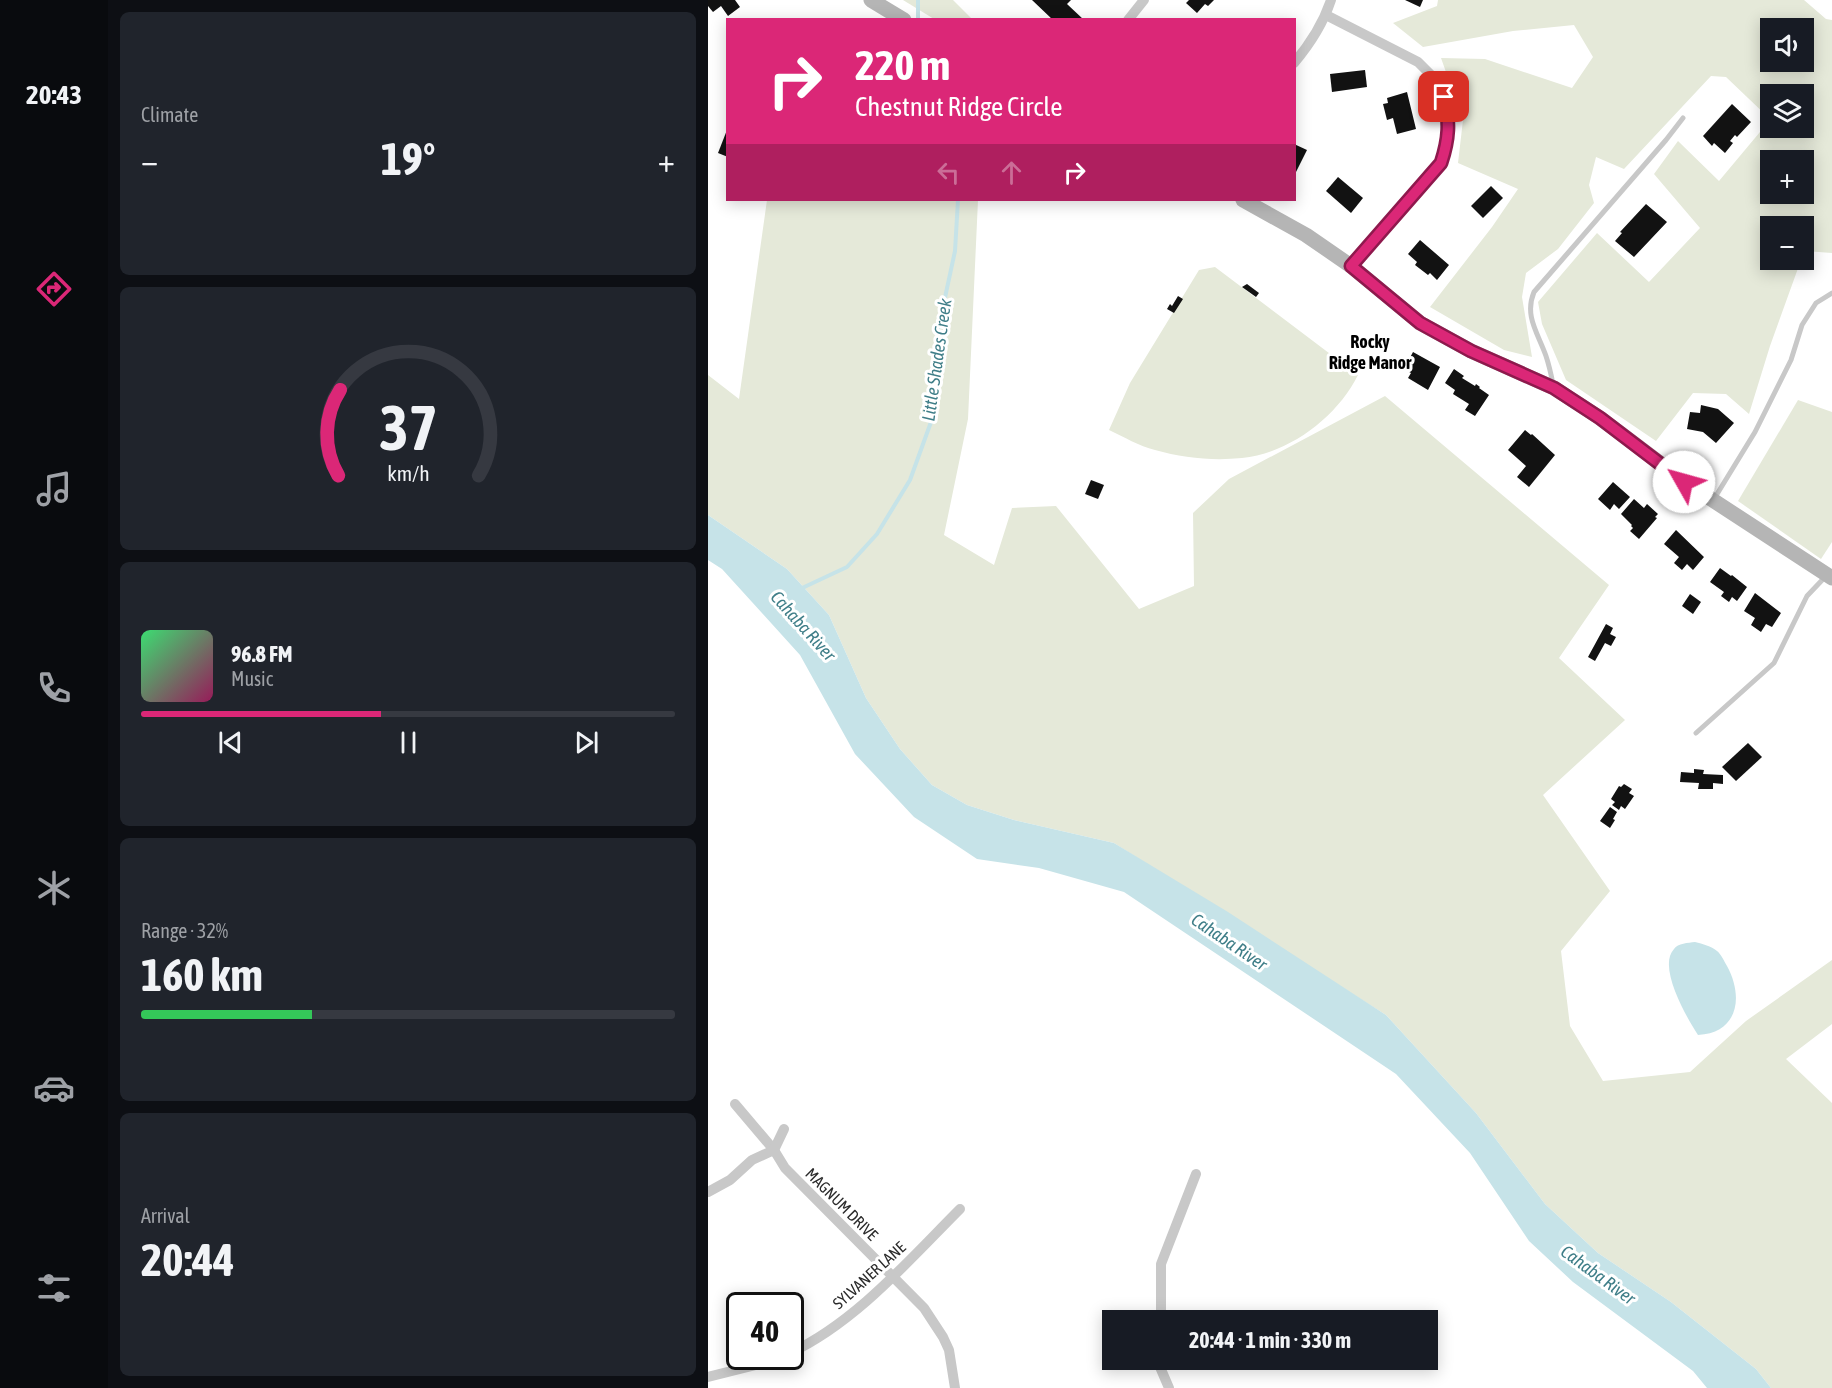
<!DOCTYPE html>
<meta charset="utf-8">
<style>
body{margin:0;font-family:"Asap Condensed",sans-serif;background:#20242c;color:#f1f3f6;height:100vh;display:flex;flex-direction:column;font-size:22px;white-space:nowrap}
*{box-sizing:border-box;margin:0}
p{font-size:20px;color:#9ea1a6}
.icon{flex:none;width:33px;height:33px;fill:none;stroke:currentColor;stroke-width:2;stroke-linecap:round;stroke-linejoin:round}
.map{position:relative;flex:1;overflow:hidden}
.panel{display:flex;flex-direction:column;gap:12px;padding:12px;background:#0d0f14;width:600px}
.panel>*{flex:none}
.hud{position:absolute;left:18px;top:18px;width:570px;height:183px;border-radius:0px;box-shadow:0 3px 15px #0003;background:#db2777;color:#fff;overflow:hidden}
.fabs{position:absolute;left:1052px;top:18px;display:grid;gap:12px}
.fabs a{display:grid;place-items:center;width:54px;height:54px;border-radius:0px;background:#171b24;box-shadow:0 3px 15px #0003;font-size:30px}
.speed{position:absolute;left:18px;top:1292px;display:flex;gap:12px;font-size:30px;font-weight:700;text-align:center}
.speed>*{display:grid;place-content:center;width:78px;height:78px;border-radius:50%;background:#171b24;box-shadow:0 3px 15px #0003;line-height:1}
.speed .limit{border:3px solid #111;border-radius:9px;background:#fff;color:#111}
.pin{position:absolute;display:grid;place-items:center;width:51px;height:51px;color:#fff;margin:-26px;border-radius:12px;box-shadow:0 3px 9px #0006}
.me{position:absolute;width:66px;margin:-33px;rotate:308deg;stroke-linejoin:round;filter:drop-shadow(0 0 4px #0008)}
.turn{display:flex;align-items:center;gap:21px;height:126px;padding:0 30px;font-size:27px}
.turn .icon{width:78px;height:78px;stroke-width:2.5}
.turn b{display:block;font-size:42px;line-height:51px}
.lanes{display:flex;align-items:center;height:57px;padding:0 30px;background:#0003;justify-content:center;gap:30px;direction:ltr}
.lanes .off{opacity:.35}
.big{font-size:45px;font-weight:700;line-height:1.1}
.panel .tile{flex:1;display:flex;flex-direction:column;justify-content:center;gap:9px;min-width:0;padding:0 21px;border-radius:9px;background:#20242c}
.panel .dial{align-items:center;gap:0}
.dial svg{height:156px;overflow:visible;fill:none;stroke:#363941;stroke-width:7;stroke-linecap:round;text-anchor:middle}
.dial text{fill:#f1f3f6;stroke:none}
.song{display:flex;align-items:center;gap:18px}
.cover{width:72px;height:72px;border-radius:9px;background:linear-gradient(135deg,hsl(140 70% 55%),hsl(330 70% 35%))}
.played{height:6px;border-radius:3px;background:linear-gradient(90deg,#db2777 45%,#363941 45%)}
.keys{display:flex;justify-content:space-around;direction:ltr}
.heat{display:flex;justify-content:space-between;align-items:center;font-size:33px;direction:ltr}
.charge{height:9px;border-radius:4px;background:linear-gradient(90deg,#34c759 32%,#363941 0)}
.trip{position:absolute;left:394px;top:1310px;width:336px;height:60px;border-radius:0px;background:#171b24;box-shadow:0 3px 15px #0003;font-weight:700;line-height:60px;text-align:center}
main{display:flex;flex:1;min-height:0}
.tab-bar{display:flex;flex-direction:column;width:108px;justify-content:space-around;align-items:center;background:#090b0e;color:#9ea1a6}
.tab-bar .icon{width:42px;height:42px}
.tab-bar .active{color:#db2777}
.tab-bar b{font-size:27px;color:#f1f3f6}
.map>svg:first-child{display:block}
.green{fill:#e5e9d9;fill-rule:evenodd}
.water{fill:#c6e3e8}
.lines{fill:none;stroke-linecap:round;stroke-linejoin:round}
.stream{stroke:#c6e3e8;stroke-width:4}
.building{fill:#121212}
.lane{stroke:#c8c8c8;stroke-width:5}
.street{stroke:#c8c8c8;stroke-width:10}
.secondary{stroke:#b5b5b5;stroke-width:15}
.route-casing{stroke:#8e194d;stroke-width:15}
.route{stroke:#db2777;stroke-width:10}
.labels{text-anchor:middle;stroke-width:6;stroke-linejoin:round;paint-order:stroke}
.street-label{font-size:16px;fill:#2b2b2b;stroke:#fff}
.neighbourhood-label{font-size:18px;font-weight:bold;fill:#000;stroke:#fff}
.water-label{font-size:18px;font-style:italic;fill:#3f7e88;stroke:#fff}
</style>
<main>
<nav class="tab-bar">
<b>20:43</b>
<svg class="icon active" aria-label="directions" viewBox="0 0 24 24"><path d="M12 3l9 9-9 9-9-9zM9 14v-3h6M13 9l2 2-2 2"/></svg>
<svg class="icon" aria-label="music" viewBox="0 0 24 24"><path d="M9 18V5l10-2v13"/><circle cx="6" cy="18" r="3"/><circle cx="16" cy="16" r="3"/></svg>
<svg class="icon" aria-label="phone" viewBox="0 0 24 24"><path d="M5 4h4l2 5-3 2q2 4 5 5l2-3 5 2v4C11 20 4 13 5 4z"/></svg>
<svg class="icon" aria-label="climate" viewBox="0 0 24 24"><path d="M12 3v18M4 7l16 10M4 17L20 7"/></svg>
<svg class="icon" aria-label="car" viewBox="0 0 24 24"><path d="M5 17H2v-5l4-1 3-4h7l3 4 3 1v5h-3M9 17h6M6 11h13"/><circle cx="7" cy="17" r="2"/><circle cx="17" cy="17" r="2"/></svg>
<svg class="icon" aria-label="filters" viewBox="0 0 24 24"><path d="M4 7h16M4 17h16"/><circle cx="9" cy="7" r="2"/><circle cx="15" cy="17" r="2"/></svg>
</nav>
<section class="panel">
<div class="tile"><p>Climate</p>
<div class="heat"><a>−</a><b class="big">19°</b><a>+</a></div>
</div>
<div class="tile dial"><svg viewBox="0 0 100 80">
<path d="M14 69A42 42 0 1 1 86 69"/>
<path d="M14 69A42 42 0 0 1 15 25" stroke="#db2777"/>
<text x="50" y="56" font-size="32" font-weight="700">37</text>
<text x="50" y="72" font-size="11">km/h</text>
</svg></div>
<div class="tile">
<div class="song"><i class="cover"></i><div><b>96.8 FM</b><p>Music</p></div></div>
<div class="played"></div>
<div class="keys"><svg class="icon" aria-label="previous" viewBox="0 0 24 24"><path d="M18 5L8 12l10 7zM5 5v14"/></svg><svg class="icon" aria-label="pause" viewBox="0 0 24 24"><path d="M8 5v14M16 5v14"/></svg><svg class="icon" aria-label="next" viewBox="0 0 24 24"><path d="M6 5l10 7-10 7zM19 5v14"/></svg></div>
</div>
<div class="tile"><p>Range · 32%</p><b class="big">160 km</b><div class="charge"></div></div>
<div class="tile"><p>Arrival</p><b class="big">20:44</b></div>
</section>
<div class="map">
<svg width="1124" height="1388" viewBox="0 0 1124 1388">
<rect width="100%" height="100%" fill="#fff"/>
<g class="green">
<polygon points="195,0 245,0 264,19 226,19"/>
<path d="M730,0H1096L1118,19L1124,20V253L1097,251L1095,255V226H1062V260H1093L1062,346L1041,414L1018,394L985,393L948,441L858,380L834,324L830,302L889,233L941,282L992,228L946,174L970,141L1011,181L1062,120V128H1095V94H1062V119L1018,77L1003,76L916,169L888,157L881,185L886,203L850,249L818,273L814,297L824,357L796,350L722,307L784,227L810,189L750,163L755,120L733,58L777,59L864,88L885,57L866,25L805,31L715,47L685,23L729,6ZM1095,28V62H1062V28ZM1095,160V194H1062V160Z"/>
<polygon points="59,200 270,200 260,419 236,535 286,565 304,508 348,506 431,609 486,586 485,513 521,479 677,396 901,585 851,658 917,720 835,795 902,891 853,951 862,1026 895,1081 982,1072 1038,1021 1124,960 1124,1024 1078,1059 1124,1103 1124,1388 1063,1388 1048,1369 963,1302 890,1253 837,1204 768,1113 678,1015 406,843 306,820 259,805 224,785 192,749 158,698 121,615 79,569 0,515 0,375 31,399"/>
<path d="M507,267L650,375C629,417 582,453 534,458C505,461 475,458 447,450C431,446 416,437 401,430L422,383L491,270Z"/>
<polygon points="1090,400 1124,412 1124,542 1113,559 1030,501"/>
</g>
<g class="water">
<polygon points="0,515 79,569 121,615 158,698 192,749 224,785 259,805 306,820 406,843 520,912 678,1015 768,1113 837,1204 890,1253 963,1302 1048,1369 1063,1388 999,1388 985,1371 865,1282 821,1241 762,1153 688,1074 416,892 331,868 269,859 206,817 147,754 92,655 14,569 0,560"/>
<path d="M987,942C995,944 1003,946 1009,951C1013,954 1016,961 1019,966C1036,997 1030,1033 990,1035C979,1018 949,967 966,949C970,943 980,943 987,942Z"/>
</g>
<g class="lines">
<g class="stream">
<polyline points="210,20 210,0"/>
<polyline points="92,589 139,567 169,534 202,480 223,422 230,330 247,251 250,200"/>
</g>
</g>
<g class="building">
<polygon points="0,0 27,0 32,7 20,16 13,6 5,12 0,6"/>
<polygon points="324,0 363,0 359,4 376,20 345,20"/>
<polygon points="481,0 506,0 500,6 497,4 489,13 478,3"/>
<polygon points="697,0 715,0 712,7"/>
<polygon points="657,70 659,87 624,92 622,74"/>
<polygon points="699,92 708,129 689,134 685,118 679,120 675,104 680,103 679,98"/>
<polygon points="1024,104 1043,122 1029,137 1027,135 1022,141 1025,143 1017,153 1006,143 1004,146 995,136"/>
<polygon points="19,130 20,130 20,157 10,153"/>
<polygon points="586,144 599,150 586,176"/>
<polygon points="630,177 655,198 643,213 618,191"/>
<polygon points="783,186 795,198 775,218 763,206"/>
<polygon points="938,204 959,222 926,257 907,241 914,233 912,232"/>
<polygon points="712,240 741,265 729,280 722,273 720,275 707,265 709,262 700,254"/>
<polygon points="539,284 551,293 548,297 534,287"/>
<polygon points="470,296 475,299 466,313 459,309 462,304 464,306"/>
<polygon points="705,352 732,367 720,390 700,378 703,373 696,369"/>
<polygon points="746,369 756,376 754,378 767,386 768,384 772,387 771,388 781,395 767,416 757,410 761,404 745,394 747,390 737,383"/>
<polygon points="993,405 1010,409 1026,423 1008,443 995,432 979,429 982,412 992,413"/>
<polygon points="817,430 823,435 824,434 847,455 821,487 809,477 818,466 800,450"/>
<polygon points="383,480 396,485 390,499 377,494"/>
<polygon points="905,482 922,497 911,509 906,504 902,510 890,499"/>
<polygon points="926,499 936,508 939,504 950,514 947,517 949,518 931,539 922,531 925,528 923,526 924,525 913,514"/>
<polygon points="968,530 996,557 985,570 979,564 974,570 966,563 971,557 956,544"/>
<polygon points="1012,568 1023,576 1024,575 1039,587 1029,601 1024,597 1021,602 1013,596 1016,592 1002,582"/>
<polygon points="1047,593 1073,613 1064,627 1058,624 1053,632 1043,625 1047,618 1036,611"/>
<polygon points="982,594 993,602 985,614 974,606"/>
<polygon points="898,624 905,628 902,634 908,637 903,646 897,643 887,661 880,657"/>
<polygon points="1040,743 1054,757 1028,781 1014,767"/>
<polygon points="986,769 996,770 995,774 1015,775 1015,784 1005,783 1005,789 990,789 991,783 972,782 973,772 986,773"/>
<polygon points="916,784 924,789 921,793 926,796 917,809 913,806 911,810 904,805 907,802 903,799 911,786 913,787"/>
<polygon points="902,807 909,812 905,819 907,820 902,828 892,821"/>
</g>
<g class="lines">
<g class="lane">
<path d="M845,384C843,374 841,365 838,356C830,333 816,316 826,292L958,140L975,118"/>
<polyline points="1006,499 1047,432 1083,360 1094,325 1108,303 1124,293"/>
<polyline points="988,733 1066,663 1099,596 1118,576"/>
</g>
<g class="street">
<polyline points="618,15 710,62 727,79 736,97 740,117 740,144 733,163 643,266"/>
<polyline points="420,20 436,0"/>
<path d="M586,63C603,43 615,24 623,0"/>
<polyline points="27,1104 66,1150 77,1168 216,1308 235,1337 241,1350 247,1388"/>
<polyline points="0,1192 22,1180 44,1160 66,1150 76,1129"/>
<polyline points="453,1320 453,1264 488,1174"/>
<path d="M82,1353C148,1322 201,1260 252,1209"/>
<polyline points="452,1359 452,1367 461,1388"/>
<polyline points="0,1377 71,1359 77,1356"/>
</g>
<g class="secondary">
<polyline points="163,0 196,20"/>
<polyline points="535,200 598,235 643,266 712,323 763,351 846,388 892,418 977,482 1124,578"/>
</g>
</g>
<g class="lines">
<defs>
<path id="route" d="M736,97C742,122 741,139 733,163L643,266L712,323L763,351L846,388L892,418L976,482"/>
</defs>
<use href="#route" class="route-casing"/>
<use href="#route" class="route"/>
</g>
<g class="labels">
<g class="street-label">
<text transform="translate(134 1204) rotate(45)" y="6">MAGNUM DRIVE</text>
<text transform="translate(161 1275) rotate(-42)" y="6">SYLVANER LANE</text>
</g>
<g class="neighbourhood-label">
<text x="662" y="348">Rocky<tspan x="662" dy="21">Ridge Manor</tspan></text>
</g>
<g class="water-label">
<text transform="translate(229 360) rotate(-82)" y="6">Little Shades Creek</text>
<text transform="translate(95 626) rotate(48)" y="6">Cahaba River</text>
<text transform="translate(521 942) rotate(34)" y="6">Cahaba River</text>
<text transform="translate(890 1275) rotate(36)" y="6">Cahaba River</text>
</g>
</g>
</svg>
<div class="fabs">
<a><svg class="icon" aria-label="sound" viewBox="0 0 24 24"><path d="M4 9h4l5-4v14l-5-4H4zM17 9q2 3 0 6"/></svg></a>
<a><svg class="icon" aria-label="layers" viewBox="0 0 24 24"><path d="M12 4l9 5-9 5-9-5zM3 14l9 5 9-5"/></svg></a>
<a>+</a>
<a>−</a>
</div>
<div class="speed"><div class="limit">40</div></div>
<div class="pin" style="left:736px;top:97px;background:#d93025"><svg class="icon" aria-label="arrive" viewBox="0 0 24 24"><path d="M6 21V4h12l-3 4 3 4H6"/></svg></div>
<svg class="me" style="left:976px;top:482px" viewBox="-20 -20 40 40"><circle r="19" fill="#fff"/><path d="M0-13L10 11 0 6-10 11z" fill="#db2777"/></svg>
<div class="trip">20:44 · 1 min · 330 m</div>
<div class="hud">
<div class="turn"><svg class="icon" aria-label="right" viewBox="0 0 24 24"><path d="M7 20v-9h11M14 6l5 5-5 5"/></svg><div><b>220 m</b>Chestnut Ridge Circle</div></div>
<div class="lanes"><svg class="icon off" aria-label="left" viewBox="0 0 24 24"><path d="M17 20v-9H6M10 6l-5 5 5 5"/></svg><svg class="icon off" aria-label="ahead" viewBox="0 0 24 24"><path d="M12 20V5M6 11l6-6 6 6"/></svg><svg class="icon" aria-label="right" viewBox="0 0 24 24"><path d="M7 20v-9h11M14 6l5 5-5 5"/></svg></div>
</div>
</div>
</main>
